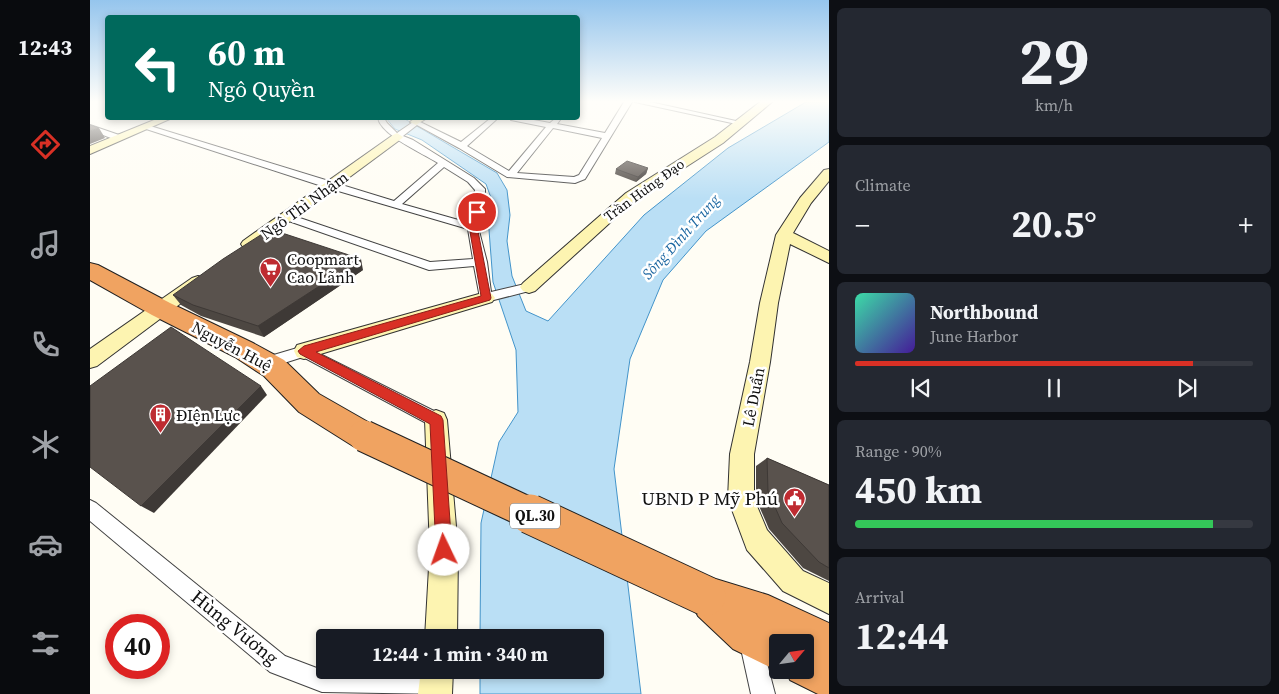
<!DOCTYPE html>
<meta charset="utf-8">
<style>
body{margin:0;font-family:"Source Serif 4",serif;background:#242831;color:#f1f3f6;height:100vh;display:flex;flex-direction:column;font-size:19px;white-space:nowrap}
*{box-sizing:border-box;margin:0}
p{font-size:16px;color:#9ea1a6}
.icon{flex:none;width:28px;height:28px;fill:none;stroke:currentColor;stroke-width:2;stroke-linecap:round;stroke-linejoin:round}
.map{position:relative;flex:1;overflow:hidden}
.drawer{display:flex;flex-direction:column;gap:8px;padding:8px;background:#0d0f14;width:450px}
.drawer>*{flex:none}
.guide{position:absolute;left:15px;top:15px;width:475px;height:105px;border-radius:5px;box-shadow:0 2px 8px #0003;background:#00695c;color:#fff;overflow:hidden}
.needle{width:32px;rotate:61deg}
.buttons{position:absolute;left:679px;top:634px;display:grid;gap:10px}
.buttons a{display:grid;place-items:center;width:45px;height:45px;border-radius:5px;background:#171b24;box-shadow:0 2px 8px #0003;font-size:25px}
.speed{position:absolute;left:15px;top:614px;display:flex;gap:10px;font-size:25px;font-weight:700;text-align:center}
.speed>*{display:grid;place-content:center;width:65px;height:65px;border-radius:50%;background:#171b24;box-shadow:0 2px 8px #0003;line-height:1}
.speed .limit{border:8px solid #d22;background:#fff;color:#111}
.pin{position:absolute;display:grid;place-items:center;width:42px;height:42px;color:#fff;margin:-21px;border:2px solid #fff;border-radius:50%;box-shadow:0 1px 5px #0007}
.me{position:absolute;width:55px;margin:-28px;rotate:357deg;stroke-linejoin:round;filter:drop-shadow(0 0 4px #0008)}
.turn{display:flex;align-items:center;gap:18px;height:105px;padding:0 20px;font-size:22px}
.turn .icon{width:65px;height:65px;stroke-width:2.5}
.turn b{display:block;font-size:35px;line-height:42px}
.big{font-size:38px;font-weight:700;line-height:1.1}
.drawer .tile{flex:1;display:flex;flex-direction:column;justify-content:center;gap:8px;min-width:0;padding:0 18px;border-radius:8px;background:#242831}
.drawer .dial{align-items:center;gap:0}
.dial b{font-size:65px;line-height:1}
.song{display:flex;align-items:center;gap:15px}
.cover{width:60px;height:60px;border-radius:8px;background:linear-gradient(135deg,hsl(160 70% 55%),hsl(260 70% 35%))}
.played{height:5px;border-radius:2px;background:linear-gradient(90deg,#d93025 85%,#363941 85%)}
.keys{display:flex;justify-content:space-around;direction:ltr}
.heat{display:flex;justify-content:space-between;align-items:center;font-size:28px;direction:ltr}
.charge{height:8px;border-radius:4px;background:linear-gradient(90deg,#34c759 90%,#363941 0)}
.trip{position:absolute;left:226px;top:629px;width:288px;height:50px;border-radius:5px;background:#171b24;box-shadow:0 2px 8px #0003;font-weight:700;line-height:50px;text-align:center}
main{display:flex;flex:1;min-height:0}
.menu{display:flex;flex-direction:column;width:90px;justify-content:space-around;align-items:center;background:#090b0e;color:#9ea1a6}
.menu .icon{width:35px;height:35px}
.menu .current{color:#d93025}
.menu b{font-size:22px;color:#f1f3f6}
.map>svg:first-child{display:block}
.water{fill:#badff5;stroke:#4394ca}
.lines{fill:none;stroke-linecap:round;stroke-linejoin:round}
.street-casing{stroke:#434343;stroke-width:2}
.secondary-casing{stroke:#323232;stroke-width:2}
.highway-casing{stroke:#212121;stroke-width:2}
.street{fill:#fff;fill-rule:evenodd}
.secondary{fill:#fdf4b1;fill-rule:evenodd}
.highway{fill:#f0a361;fill-rule:evenodd}
.highway-bridge-far1-casing{stroke:#212121;stroke-width:33;stroke-linecap:butt}
.highway-bridge-casing{stroke:#212121;stroke-width:41;stroke-linecap:butt}
.highway-bridge-far1{stroke:#f0a361;stroke-width:31}
.highway-bridge{stroke:#f0a361;stroke-width:39}
.wall{fill:#4d4742}
.shaded-wall{fill:#3e3936}
.building{fill:#59524d;stroke:#3e3936}
.route{fill:#d93025;stroke:#8d1f18}
.labels{text-anchor:middle;stroke-width:5;stroke-linejoin:round;paint-order:stroke}
.far-street-label{font-size:14px;fill:#101010;stroke:#fff}
.far-water-label{font-size:15px;font-style:italic;fill:#1b66a1;stroke:#fff}
.shield{fill:#fff;stroke:#585858;stroke-width:1}
.shield-label{font-size:15px;font-weight:bold;fill:#101010}
.street-label{font-size:16px;fill:#101010;stroke:#fff}
.poi-label{font-size:16px;fill:#101010;stroke:#fff;text-anchor:start}
.near-poi-label{font-size:19px;fill:#101010;stroke:#fff;text-anchor:end}
.near-street-label{font-size:19px;fill:#101010;stroke:#fff}
</style>
<main>
<nav class="menu">
<b>12:43</b>
<svg class="icon current" aria-label="directions" viewBox="0 0 24 24"><path d="M12 3l9 9-9 9-9-9zM9 14v-3h6M13 9l2 2-2 2"/></svg>
<svg class="icon" aria-label="music" viewBox="0 0 24 24"><path d="M9 18V5l10-2v13"/><circle cx="6" cy="18" r="3"/><circle cx="16" cy="16" r="3"/></svg>
<svg class="icon" aria-label="phone" viewBox="0 0 24 24"><path d="M5 4h4l2 5-3 2q2 4 5 5l2-3 5 2v4C11 20 4 13 5 4z"/></svg>
<svg class="icon" aria-label="climate" viewBox="0 0 24 24"><path d="M12 3v18M4 7l16 10M4 17L20 7"/></svg>
<svg class="icon" aria-label="car" viewBox="0 0 24 24"><path d="M5 17H2v-5l4-1 3-4h7l3 4 3 1v5h-3M9 17h6M6 11h13"/><circle cx="7" cy="17" r="2"/><circle cx="17" cy="17" r="2"/></svg>
<svg class="icon" aria-label="filters" viewBox="0 0 24 24"><path d="M4 7h16M4 17h16"/><circle cx="9" cy="7" r="2"/><circle cx="15" cy="17" r="2"/></svg>
</nav>
<div class="map">
<svg width="739" height="694" viewBox="0 0 739 694">
<rect width="100%" height="100%" fill="#fffdf4"/>
<polygon class="water" points="716,102 739,102 739,142 616,231 573,280 540,359 524,469 551,694 390,694 390,670 505,670 505,638 390,637 391,523 409,442 428,412 426,350 403,282 398,217 401,198 396,184 332,140 305,129 296,118 313,118 407,173 417,190 420,215 417,241 422,276 436,311 458,321 554,215 638,148"/>
<g class="lines">
<defs>
<g id="street">
<path d="M534,102H542L495,179L485,183L417,177L369,148L327,125L313,136L323,140L384,178L395,189V198L388,227L397,262L401,292L439,283L445,287L443,290L396,302L390,298L384,266L339,270L193,219L192,217L197,214L201,215L340,262L383,259L378,229L238,188L50,127L57,125L304,201L348,163C332,153 291,135 288,118H294L297,123L307,133L326,120L371,142L401,118H408L377,146L419,171L456,127L421,120V118H433L460,123L466,118L470,120L467,124L515,133ZM463,128L512,138L489,175L484,177L427,173ZM354,167L378,182L385,190L379,223L312,204Z"/>
<polygon points="545,102 560,102 655,123 651,125"/>
<polygon points="0,125 32,136 33,138 26,140 0,130"/>
<polygon points="214,346 352,415 354,420 352,425 346,427 340,425 213,357 175,369 170,367 168,363 170,359"/>
<polygon points="0,500 6,503 195,656 232,670 345,677 353,681 357,689 354,694 232,692 180,672 0,521"/>
<polygon points="661,633 669,636 672,644 685,694 661,694 650,644 653,636"/>
</g>
<g id="secondary">
<polygon points="670,102 682,102 633,143 546,199 445,291 439,293 433,291 430,287 433,283 536,193 625,137"/>
<polygon points="69,118 82,118 0,154 0,146"/>
<polygon points="325,118 337,118 326,125 320,122"/>
<polygon points="307,133 313,137 311,139 165,247 153,247 151,244 153,241 303,135"/>
<polygon points="739,169 739,181 721,203 703,233 739,251 739,263 700,244 688,303 680,362 664,454 664,499 677,530 713,571 739,583 739,614 693,591 657,550 638,499 640,454 660,362 670,303 686,235 710,198 734,170"/>
<polygon points="108,276 114,278 117,282 114,286 7,366 0,368 0,349 102,278"/>
<polygon points="396,292 402,294 405,298 402,302 214,359 207,357 204,351 207,345 214,343"/>
<polygon points="346,410 354,413 357,420 368,550 367,638 335,638 340,550 335,420 338,413"/>
<polygon points="331,670 363,670 362,694 328,694"/>
</g>
<g id="highway">
<polygon points="0,263 8,265 80,303 163,343 194,360 229,394 285,426 289,436 285,446 274,450 263,446 209,412 174,376 145,357 62,315 0,280"/>
<polygon points="616,576 678,595 739,623 739,694 728,694 700,680 696,670 715,670 715,642 688,642 688,670 690,670 688,671 643,649 608,616 606,612 602,610 596,596 602,582"/>
</g>
</defs>
<use href="#street" class="street-casing"/>
<use href="#secondary" class="secondary-casing"/>
<use href="#highway" class="highway-casing"/>
<use href="#street" class="street"/>
<use href="#secondary" class="secondary"/>
<use href="#highway" class="highway"/>
<defs>
<polyline id="highway-bridge-far1" points="274,436 443,515"/>
<polyline id="highway-bridge" points="440,514 616,596"/>
</defs>
<use href="#highway-bridge-far1" class="highway-bridge-far1-casing"/>
<use href="#highway-bridge" class="highway-bridge-casing"/>
<use href="#highway-bridge-far1" class="highway-bridge-far1"/>
<use href="#highway-bridge" class="highway-bridge"/>
</g>
<g class="wall">
<polygon points="558,168 556,174 546,182 525,174 526,169"/>
<polygon points="273,270 174,337 111,316 91,305 83,295"/>
<polygon points="677,458 739,485 739,581 713,568 679,529 666,499 666,466"/>
</g>
<g class="shaded-wall">
<polygon points="9,128 15,138 0,144 0,131"/>
<polygon points="558,168 556,174 546,182 548,177"/>
<polygon points="271,259 273,270 174,337 168,326"/>
<polygon points="171,386 177,395 64,513 51,506"/>
</g>
<g class="building">
<polygon points="0,125 9,128 0,131"/>
<polygon points="537,161 558,168 548,177 526,169"/>
<polygon points="180,229 271,259 168,326 103,305 83,295 133,259"/>
<polygon points="81,327 171,386 51,506 0,467 0,386"/>
<polygon points="677,458 739,485 739,568 729,562 692,523 678,491"/>
</g>
<linearGradient id="sky" x2="0" y2="1"><stop stop-color="#95c5ed"/><stop offset="0.51" stop-color="#fffefa"/><stop offset="1" stop-color="#fffefa" stop-opacity="0"/></linearGradient>
<rect width="739" height="199" fill="url(#sky)"/>
<polygon class="route" points="384,210 391,212 387,226 401,298 400,300 226,352 351,416 353,420 362,550 359,556 354,558 348,556 346,550 340,424 210,354 208,351 214,346 391,296 379,226"/>
<defs>
<symbol id="supermarket-pin" viewBox="-11 -11 22 30"><path d="M0 17L-7.5 6A9.5 9.5 0 1 1 7.5 6Z" fill="#be2b31" stroke="#fff"/><path d="M-6-5.5h2.5l.6 2H6L4.5 2H-2.5L-4.4-4H-6ZM-1.5 3.2a1.3 1.3 0 1 0 .1 0ZM3 3.2a1.3 1.3 0 1 0 .1 0Z" fill="#fff"/></symbol>
<symbol id="building-pin" viewBox="-11 -11 22 30"><path d="M0 17L-7.5 6A9.5 9.5 0 1 1 7.5 6Z" fill="#be2b31" stroke="#fff"/><path d="M-4-6H4V6H1V3H-1V6H-4ZM-2.5-4.3h1.7v1.8h-1.7ZM.8-4.3h1.7v1.8H.8ZM-2.5-1h1.7V.8h-1.7ZM.8-1h1.7V.8H.8Z" fill="#fff"/></symbol>
<symbol id="civic-pin" viewBox="-11 -11 22 30"><path d="M0 17L-7.5 6A9.5 9.5 0 1 1 7.5 6Z" fill="#be2b31" stroke="#fff"/><path d="M-.6-6.5H3V-4.5H.6V-3L4-1V1h2V6H-6V1h2V-1L-.6-3ZM-1.2 2.5V6h2.4V2.5Z" fill="#fff"/></symbol>
</defs>
<g fill-rule="evenodd">
<use href="#supermarket-pin" x="168" y="256" width="25" height="34"/>
<use href="#building-pin" x="58" y="402" width="25" height="34"/>
<use href="#civic-pin" x="692" y="486" width="25" height="34"/>
</g>
<g class="labels">
<g class="far-street-label">
<text transform="translate(554 190) rotate(-36)" y="5">Trần Hưng Đạo</text>
</g>
<g class="far-water-label">
<text transform="translate(591 237) rotate(-48)" y="5">Sông Đình Trung</text>
</g>
<rect class="shield" x="420" y="503.5" width="50" height="25" rx="4"/>
<g class="shield-label">
<text x="445" y="521">QL.30</text>
</g>
<g class="street-label">
<text transform="translate(214 205) rotate(-36)" y="6">Ngô Thì Nhậm</text>
<text transform="translate(142 346) rotate(28)" y="6">Nguyễn Huệ</text>
<text transform="translate(663 397) rotate(-79)" y="6">Lê Duẩn</text>
</g>
<g class="poi-label">
<text x="197" y="265">Coopmart<tspan x="197" dy="18">Cao Lãnh</tspan></text>
<text x="86" y="421">ĐIện Lực</text>
</g>
<g class="near-poi-label">
<text x="688" y="505">UBND P Mỹ Phú</text>
</g>
<g class="near-street-label">
<text transform="translate(145 627) rotate(39)" y="7">Hùng Vương</text>
</g>
</g>
</svg>
<div class="buttons">
<a><svg class="needle" viewBox="-14 -14 28 28"><path d="M0-13l5 13h-10z" fill="#e53935"/><path d="M0 13l5-13h-10z" fill="#9ea1a6"/></svg></a>
</div>
<div class="speed"><div class="limit">40</div></div>
<div class="pin" style="left:387px;top:212px;background:#d93025"><svg class="icon" aria-label="arrive" viewBox="0 0 24 24"><path d="M6 21V4h12l-3 4 3 4H6"/></svg></div>
<svg class="me" style="left:354px;top:550px" viewBox="-20 -20 40 40"><circle r="19" fill="#fff"/><path d="M0-13L10 11 0 6-10 11z" fill="#d93025"/></svg>
<div class="trip">12:44 · 1 min · 340 m</div>
<div class="guide">
<div class="turn"><svg class="icon" aria-label="left" viewBox="0 0 24 24"><path d="M17 20v-9H6M10 6l-5 5 5 5"/></svg><div><b>60 m</b>Ngô Quyền</div></div>
</div>
</div>
<section class="drawer">
<div class="tile dial"><b>29</b><p>km/h</p></div>
<div class="tile"><p>Climate</p>
<div class="heat"><a>−</a><b class="big">20.5°</b><a>+</a></div>
</div>
<div class="tile">
<div class="song"><i class="cover"></i><div><b>Northbound</b><p>June Harbor</p></div></div>
<div class="played"></div>
<div class="keys"><svg class="icon" aria-label="previous" viewBox="0 0 24 24"><path d="M18 5L8 12l10 7zM5 5v14"/></svg><svg class="icon" aria-label="pause" viewBox="0 0 24 24"><path d="M8 5v14M16 5v14"/></svg><svg class="icon" aria-label="next" viewBox="0 0 24 24"><path d="M6 5l10 7-10 7zM19 5v14"/></svg></div>
</div>
<div class="tile"><p>Range · 90%</p><b class="big">450 km</b><div class="charge"></div></div>
<div class="tile"><p>Arrival</p><b class="big">12:44</b></div>
</section>
</main>
